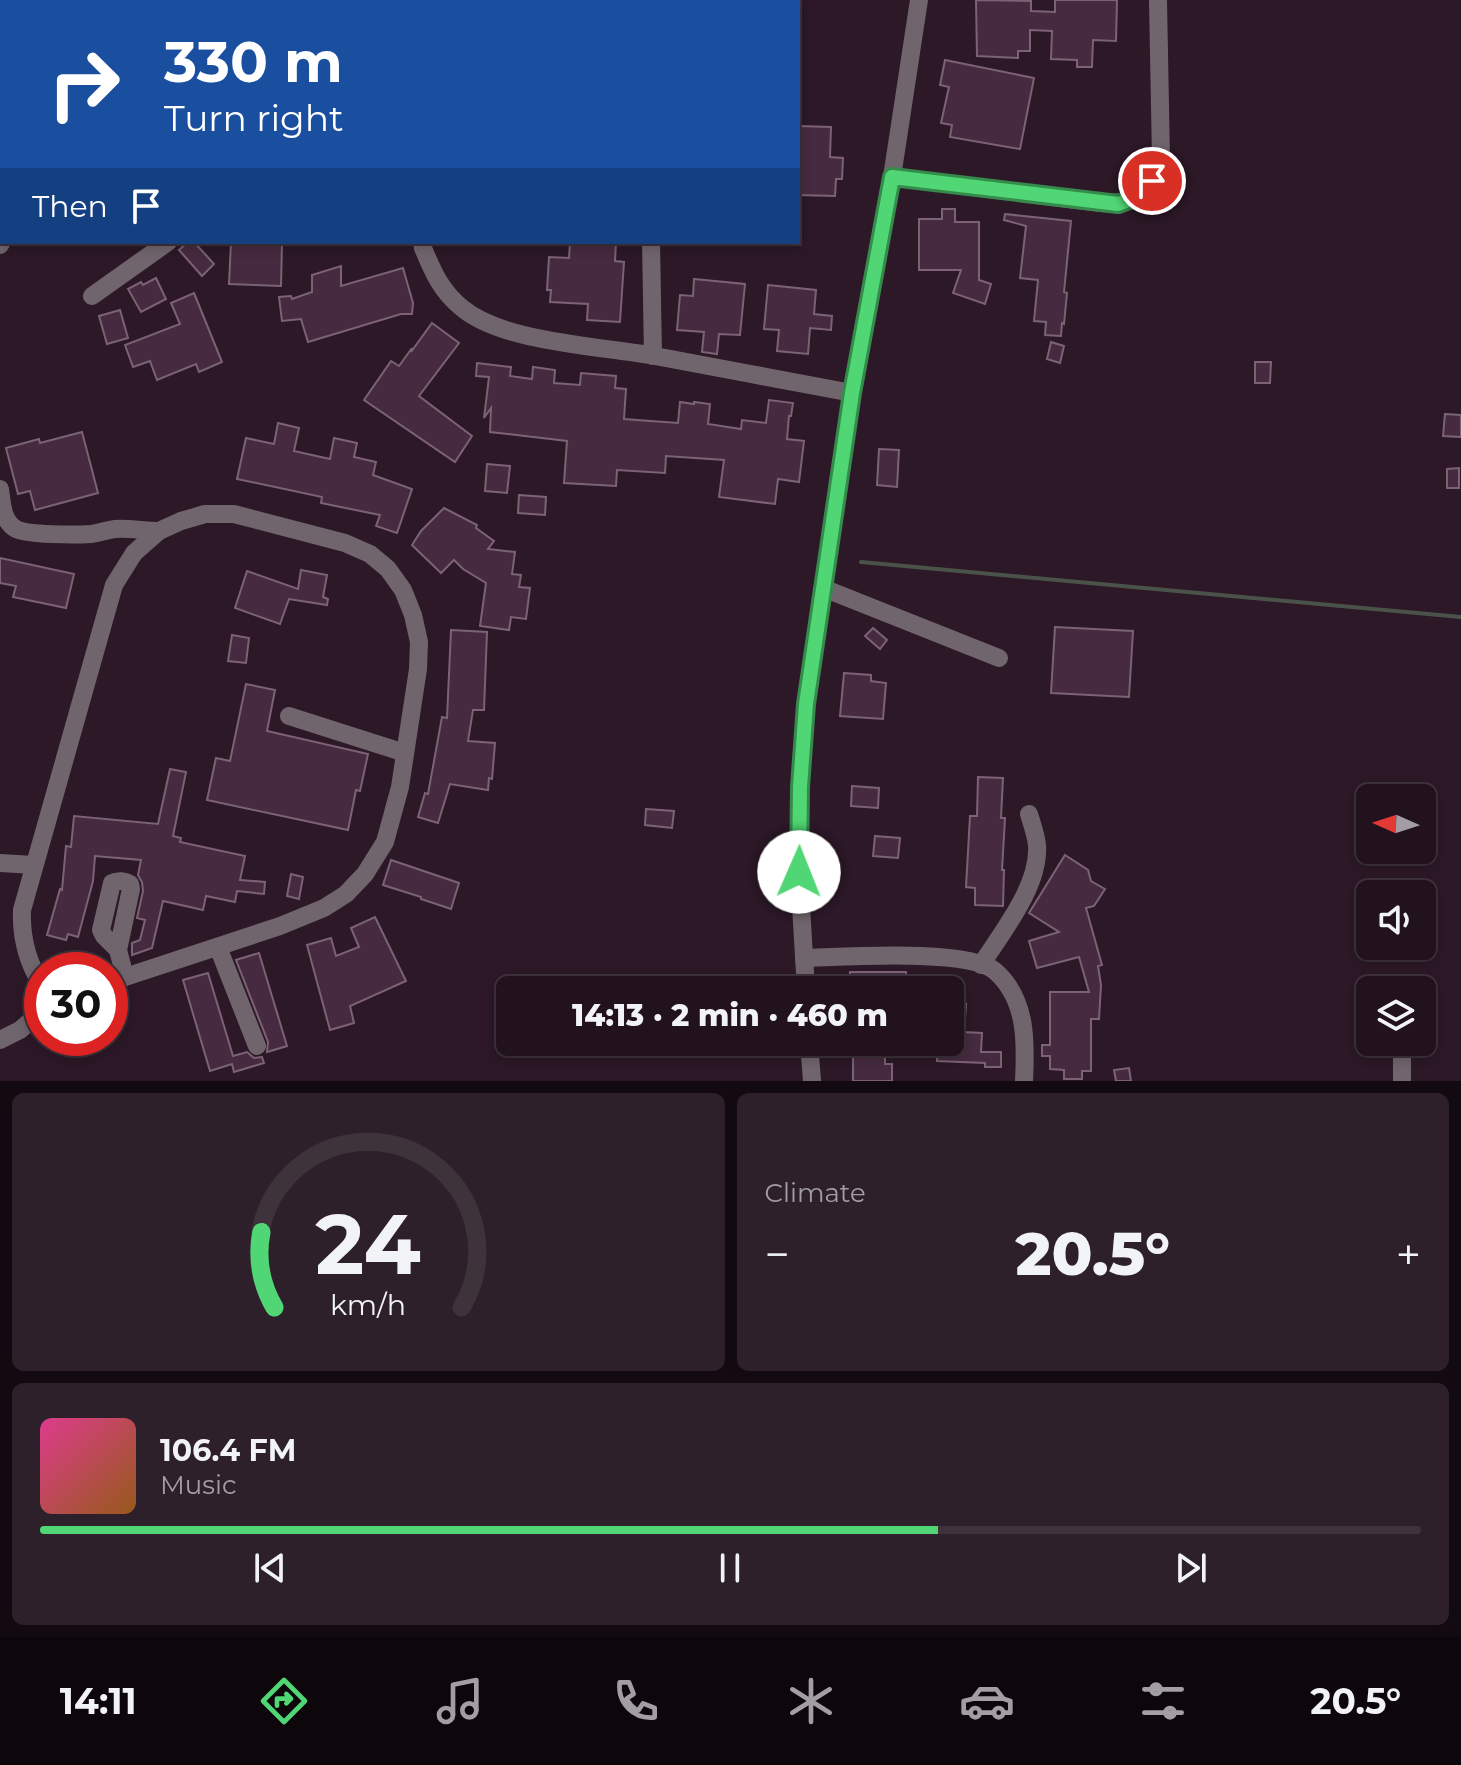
<!DOCTYPE html>
<meta charset="utf-8">
<style>
body{margin:0;font-family:Montserrat,sans-serif;background:#2d202a;color:#f1f3f6;height:100vh;display:flex;flex-direction:column;font-size:30px;white-space:nowrap}
*{box-sizing:border-box;margin:0}
p{font-size:26px;color:#a29ea4}
.icon{flex:none;width:44px;height:44px;fill:none;stroke:currentColor;stroke-width:2;stroke-linecap:round;stroke-linejoin:round}
.map{position:relative;height:1081px;overflow:hidden}
.drawer{display:flex;flex-direction:column;gap:12px;padding:12px;background:#120a10;flex:1}
.drawer>*{flex:none}
.banner{position:absolute;left:0px;top:0px;width:800px;height:244px;box-shadow:0 4px 12px #0003,0 0 0 2px #3e323b;background:#1a4fa0;color:#fff;overflow:hidden}
.needle{width:52px;rotate:273deg}
.controls{position:absolute;left:1356px;top:784px;display:grid;gap:16px}
.controls a{display:grid;place-items:center;width:80px;height:80px;border-radius:12px;background:#21121d;box-shadow:0 4px 12px #0003,0 0 0 2px #3e323b;font-size:40px}
.speed{position:absolute;left:24px;top:952px;display:flex;gap:16px;font-size:40px;font-weight:700;text-align:center}
.speed>*{display:grid;place-content:center;width:104px;height:104px;border-radius:50%;background:#21121d;box-shadow:0 4px 12px #0003,0 0 0 2px #3e323b;line-height:1}
.speed .limit{border:12px solid #d22;background:#fff;color:#111}
.pin{position:absolute;display:grid;place-items:center;width:68px;height:68px;color:#fff;margin:-34px;border:4px solid #fff;border-radius:50%;box-shadow:0 2px 8px #0007}
.me{position:absolute;width:88px;margin:-44px;rotate:1deg;stroke-linejoin:round;filter:drop-shadow(0 0 6px #0008)}
.turn{display:flex;align-items:center;gap:28px;height:168px;padding:0 32px;font-size:36px}
.turn .icon{width:104px;height:104px;stroke-width:2.5}
.turn b{display:block;font-size:56px;line-height:68px}
.then{display:flex;align-items:center;height:76px;padding:0 32px;background:#0003;gap:16px;font-size:30px}
.big{font-size:60px;font-weight:800;line-height:1.1}
.drawer .card{flex:1;display:flex;flex-direction:column;justify-content:center;gap:12px;min-width:0;padding:0 28px;border-radius:12px;background:#2d202a}
.drawer .dial{align-items:center;gap:0}
.dial svg{height:208px;overflow:visible;fill:none;stroke:#3e323b;stroke-width:7;stroke-linecap:round;text-anchor:middle}
.dial text{fill:#f1f3f6;stroke:none}
.song{display:flex;align-items:center;gap:24px}
.cover{width:96px;height:96px;border-radius:12px;background:linear-gradient(135deg,hsl(330 70% 55%),hsl(30 70% 35%))}
.played{height:8px;border-radius:4px;background:linear-gradient(90deg,#50d674 65%,#3e323b 65%)}
.keys{display:flex;justify-content:space-around;direction:ltr}
.heat{display:flex;justify-content:space-between;align-items:center;font-size:44px;direction:ltr}
.drawer .tiles{flex:1;display:grid;gap:12px;grid-template-columns:1fr 1fr}
.card:last-child{grid-column:span 2}
.trip{position:absolute;left:496px;top:976px;width:468px;height:80px;border-radius:12px;background:#21121d;box-shadow:0 4px 12px #0003,0 0 0 2px #3e323b;font-weight:800;line-height:80px;text-align:center}
.tab-bar{display:flex;height:128px;justify-content:space-around;align-items:center;background:#0d070c;color:#a29ea4}
.tab-bar .icon{width:56px;height:56px}
.tab-bar .selected{color:#50d674}
.tab-bar b{font-size:36px;color:#f1f3f6}
.map>svg:first-child{display:block}
.lines{fill:none;stroke-linecap:round;stroke-linejoin:round}
.stream{stroke:#49534a;stroke-width:4}
.building{fill:#462a3f;stroke:#7c6275;stroke-width:2}
.minor{stroke:#71656d;stroke-width:18}
.route-casing{stroke:#348b4b;stroke-width:20}
.route{stroke:#50d674;stroke-width:14}
</style>
<div class="map">
<svg width="1461" height="1081" viewBox="0 0 1461 1081">
<rect width="100%" height="100%" fill="#2c1827"/>
<g class="lines">
<polyline class="stream" points="861,562 1461,617"/>
</g>
<g class="building">
<polygon points="976,0 1031,1 1031,11 1055,12 1055,0 1117,0 1116,41 1093,40 1092,67 1077,67 1077,60 1051,59 1052,31 1030,30 1030,51 1018,51 1018,58 977,56"/>
<polygon points="945,60 1034,78 1020,149 950,137 952,125 941,123 949,87 940,85"/>
<polygon points="798,126 831,127 830,157 843,158 842,179 836,179 835,196 798,195"/>
<polygon points="942,209 955,209 955,222 979,222 979,280 991,284 985,304 953,293 961,270 919,270 919,219 942,219"/>
<polygon points="1005,214 1071,221 1064,292 1067,293 1064,324 1062,323 1061,336 1045,335 1046,322 1034,321 1038,280 1020,278 1026,226 1004,220"/>
<polygon points="188,242 194,242 214,264 202,276 179,250"/>
<polygon points="231,242 282,242 281,286 229,284"/>
<polygon points="570,242 616,242 615,261 624,262 620,322 587,320 588,304 550,302 551,290 547,290 549,257 569,258"/>
<polygon points="341,266 341,286 403,268 413,303 412,314 401,314 308,342 301,319 282,321 279,297 291,296 292,299 312,292 312,275"/>
<polygon points="156,278 166,299 141,312 128,289 141,282 143,285"/>
<polygon points="694,279 745,284 740,335 719,334 717,354 702,352 704,332 677,330 680,295 693,296"/>
<polygon points="768,285 816,290 814,314 832,316 831,330 810,328 808,354 777,351 779,330 764,329"/>
<polygon points="194,293 222,362 199,372 196,364 157,380 150,361 133,367 125,345 180,324 171,303"/>
<polygon points="120,310 128,338 107,344 99,316"/>
<polygon points="432,323 459,343 419,396 472,436 455,462 364,400 391,361 399,366 412,348 411,352"/>
<polygon points="1051,342 1064,346 1060,363 1047,359"/>
<polygon points="1255,362 1271,362 1270,383 1255,383"/>
<polygon points="477,363 511,367 510,376 532,379 533,367 555,370 554,383 580,385 581,373 616,376 615,388 626,389 624,419 678,423 680,402 694,404 694,402 710,404 708,424 741,429 742,420 766,423 769,400 793,403 791,416 789,416 787,439 804,441 799,482 778,479 775,504 719,497 724,460 666,456 665,473 617,470 616,486 564,483 567,441 490,432 491,408 484,418 489,377 476,376"/>
<polygon points="1445,414 1461,415 1461,437 1443,436"/>
<polygon points="278,423 299,428 294,451 330,459 334,438 357,443 354,457 376,462 373,475 412,489 397,533 376,526 380,515 321,503 322,497 237,479 246,438 274,444"/>
<polygon points="82,432 98,493 35,510 30,491 18,494 6,448 39,439 40,443"/>
<polygon points="879,449 899,450 897,487 877,485"/>
<polygon points="487,464 510,466 507,493 485,491"/>
<polygon points="1459,468 1459,488 1447,488 1447,469"/>
<polygon points="519,495 546,497 545,515 518,513"/>
<polygon points="444,508 477,525 476,528 494,541 488,549 515,552 512,574 521,575 519,587 530,588 526,619 511,617 509,630 480,626 486,583 463,569 454,560 441,573 412,545 421,531"/>
<polygon points="0,558 74,574 66,608 13,597 16,586 0,583"/>
<polygon points="301,570 327,575 323,597 328,599 327,605 289,599 280,624 235,608 247,571 298,589"/>
<polygon points="1055,627 1133,631 1129,697 1051,693"/>
<polygon points="873,628 887,640 880,649 865,636"/>
<polygon points="451,630 487,632 484,710 473,710 468,741 495,743 492,779 489,778 488,790 450,784 438,823 418,817 425,793 428,794 442,717 447,718"/>
<polygon points="232,635 249,638 246,663 228,661"/>
<polygon points="844,673 871,675 871,681 886,683 883,719 840,716"/>
<polygon points="246,684 275,690 267,731 368,754 360,791 356,790 348,830 207,800 216,758 230,761"/>
<polygon points="170,769 186,772 173,836 181,838 180,842 245,856 240,880 265,882 264,894 237,891 235,902 206,896 203,910 163,901 152,948 132,955 132,943 140,940 145,920 137,918 143,891 142,882 138,875 141,860 95,856 93,881 78,937 68,934 66,940 47,935 60,889 62,890 66,846 71,847 74,816 158,824"/>
<polygon points="978,777 1003,778 1001,818 1005,818 1002,870 1004,870 1003,906 975,905 975,888 966,887 970,816 977,816"/>
<polygon points="852,786 879,788 878,808 851,806"/>
<polygon points="646,809 674,811 672,828 645,825"/>
<polygon points="875,836 900,838 898,858 873,856"/>
<polygon points="1065,855 1088,870 1091,881 1105,889 1094,906 1086,908 1102,965 1098,966 1101,985 1099,1019 1091,1019 1091,1071 1082,1071 1082,1079 1064,1079 1064,1070 1050,1069 1050,1056 1042,1056 1042,1045 1050,1045 1050,992 1089,992 1079,957 1037,968 1029,941 1059,932 1029,913"/>
<polygon points="391,860 459,883 451,909 421,899 421,897 383,885"/>
<polygon points="291,874 303,877 299,899 287,896"/>
<polygon points="375,917 406,981 350,1006 354,1023 330,1030 307,945 331,938 336,956 359,947 351,928"/>
<polygon points="259,953 287,1046 267,1052 268,1042 236,960"/>
<rect x="850" y="972" width="56" height="18"/>
<polygon points="208,973 233,1056 247,1052 254,1058 262,1057 264,1063 234,1072 232,1064 210,1071 183,980"/>
<polygon points="950,1003 966,1004 964,1032 982,1033 981,1052 1001,1052 1001,1067 985,1067 985,1063 937,1061 938,1042 950,1042"/>
<polygon points="853,1042 885,1042 885,1064 892,1064 892,1081 853,1081"/>
<polygon points="1129,1068 1131,1081 1116,1081 1114,1070"/>
</g>
<g class="lines">
<g class="minor">
<polyline points="230,0 231,2"/>
<polyline points="646,0 647,2"/>
<polyline points="118,2 119,0"/>
<polyline points="152,2 154,0"/>
<polyline points="445,2 445,0"/>
<path d="M892,177L1101,203C1132,205 1154,190 1161,159L1158,0"/>
<polyline points="0,188 2,185"/>
<path d="M422,242L423,248C433,272 441,291 462,308C504,343 601,346 655,356C721,368 786,381 852,393"/>
<polyline points="651,242 653,356"/>
<polyline points="0,245 2,241"/>
<polyline points="92,296 168,242"/>
<path d="M0,489C2,503 2,521 16,529C27,535 76,535 91,534C99,533 107,530 115,529C130,528 145,531 159,531"/>
<polyline points="823,588 999,658"/>
<polyline points="289,716 405,753"/>
<polyline points="0,863 34,865"/>
<polyline points="218,947 257,1046"/>
<path d="M118,950L104,936L101,930L112,883C118,880 125,881 130,884L131,889L118,950L125,977"/>
<path d="M804,958C843,957 969,948 995,971C1027,999 1026,1042 1024,1081"/>
<path d="M981,965C1002,932 1040,886 1037,845C1036,835 1032,824 1029,814"/>
<path d="M42,985C27,962 21,936 22,910L114,585L134,553L159,531L181,521L205,514H234L345,543L370,554L388,569L403,590L413,615L419,642L418,669L400,787L385,842L365,874L346,894L324,908L280,926L110,982"/>
<polyline points="806,990 799,872 800,787 806,704 852,393 892,177 919,0"/>
<polyline points="0,1040 20,1030 42,1011"/>
<polyline points="809,1042 812,1081"/>
<polyline points="1402,1081 1402,1051"/>
</g>
</g>
<g class="lines">
<defs>
<polyline id="route" points="799,872 800,787 806,704 852,393 892,177 1118,204 1132,199 1152,181"/>
</defs>
<use href="#route" class="route-casing"/>
<use href="#route" class="route"/>
</g>
</svg>
<div class="controls">
<a><svg class="needle" viewBox="-14 -14 28 28"><path d="M0-13l5 13h-10z" fill="#e53935"/><path d="M0 13l5-13h-10z" fill="#a29ea4"/></svg></a>
<a><svg class="icon" aria-label="sound" viewBox="0 0 24 24"><path d="M4 9h4l5-4v14l-5-4H4zM17 9q2 3 0 6"/></svg></a>
<a><svg class="icon" aria-label="layers" viewBox="0 0 24 24"><path d="M12 4l9 5-9 5-9-5zM3 14l9 5 9-5"/></svg></a>
</div>
<div class="speed"><div class="limit">30</div></div>
<div class="pin" style="left:1152px;top:181px;background:#d93025"><svg class="icon" aria-label="arrive" viewBox="0 0 24 24"><path d="M6 21V4h12l-3 4 3 4H6"/></svg></div>
<svg class="me" style="left:799px;top:872px" viewBox="-20 -20 40 40"><circle r="19" fill="#fff"/><path d="M0-13L10 11 0 6-10 11z" fill="#50d674"/></svg>
<div class="trip">14:13 · 2 min · 460 m</div>
<div class="banner">
<div class="turn"><svg class="icon" aria-label="right" viewBox="0 0 24 24"><path d="M7 20v-9h11M14 6l5 5-5 5"/></svg><div><b>330 m</b>Turn right</div></div>
<div class="then">Then<svg class="icon" aria-label="arrive" viewBox="0 0 24 24"><path d="M6 21V4h12l-3 4 3 4H6"/></svg></div>
</div>
</div>
<section class="drawer">
<div class="tiles">
<div class="card dial"><svg viewBox="0 0 100 80">
<path d="M14 69A42 42 0 1 1 86 69"/>
<path d="M14 69A42 42 0 0 1 9 40" stroke="#50d674"/>
<text x="50" y="56" font-size="32" font-weight="700">24</text>
<text x="50" y="72" font-size="11">km/h</text>
</svg></div>
<div class="card"><p>Climate</p>
<div class="heat"><a>−</a><b class="big">20.5°</b><a>+</a></div>
</div>
<div class="card">
<div class="song"><i class="cover"></i><div><b>106.4 FM</b><p>Music</p></div></div>
<div class="played"></div>
<div class="keys"><svg class="icon" aria-label="previous" viewBox="0 0 24 24"><path d="M18 5L8 12l10 7zM5 5v14"/></svg><svg class="icon" aria-label="pause" viewBox="0 0 24 24"><path d="M8 5v14M16 5v14"/></svg><svg class="icon" aria-label="next" viewBox="0 0 24 24"><path d="M6 5l10 7-10 7zM19 5v14"/></svg></div>
</div>
</div>
</section>
<nav class="tab-bar">
<b>14:11</b>
<svg class="icon selected" aria-label="directions" viewBox="0 0 24 24"><path d="M12 3l9 9-9 9-9-9zM9 14v-3h6M13 9l2 2-2 2"/></svg>
<svg class="icon" aria-label="music" viewBox="0 0 24 24"><path d="M9 18V5l10-2v13"/><circle cx="6" cy="18" r="3"/><circle cx="16" cy="16" r="3"/></svg>
<svg class="icon" aria-label="phone" viewBox="0 0 24 24"><path d="M5 4h4l2 5-3 2q2 4 5 5l2-3 5 2v4C11 20 4 13 5 4z"/></svg>
<svg class="icon" aria-label="climate" viewBox="0 0 24 24"><path d="M12 3v18M4 7l16 10M4 17L20 7"/></svg>
<svg class="icon" aria-label="car" viewBox="0 0 24 24"><path d="M5 17H2v-5l4-1 3-4h7l3 4 3 1v5h-3M9 17h6M6 11h13"/><circle cx="7" cy="17" r="2"/><circle cx="17" cy="17" r="2"/></svg>
<svg class="icon" aria-label="filters" viewBox="0 0 24 24"><path d="M4 7h16M4 17h16"/><circle cx="9" cy="7" r="2"/><circle cx="15" cy="17" r="2"/></svg>
<b>20.5°</b>
</nav>
